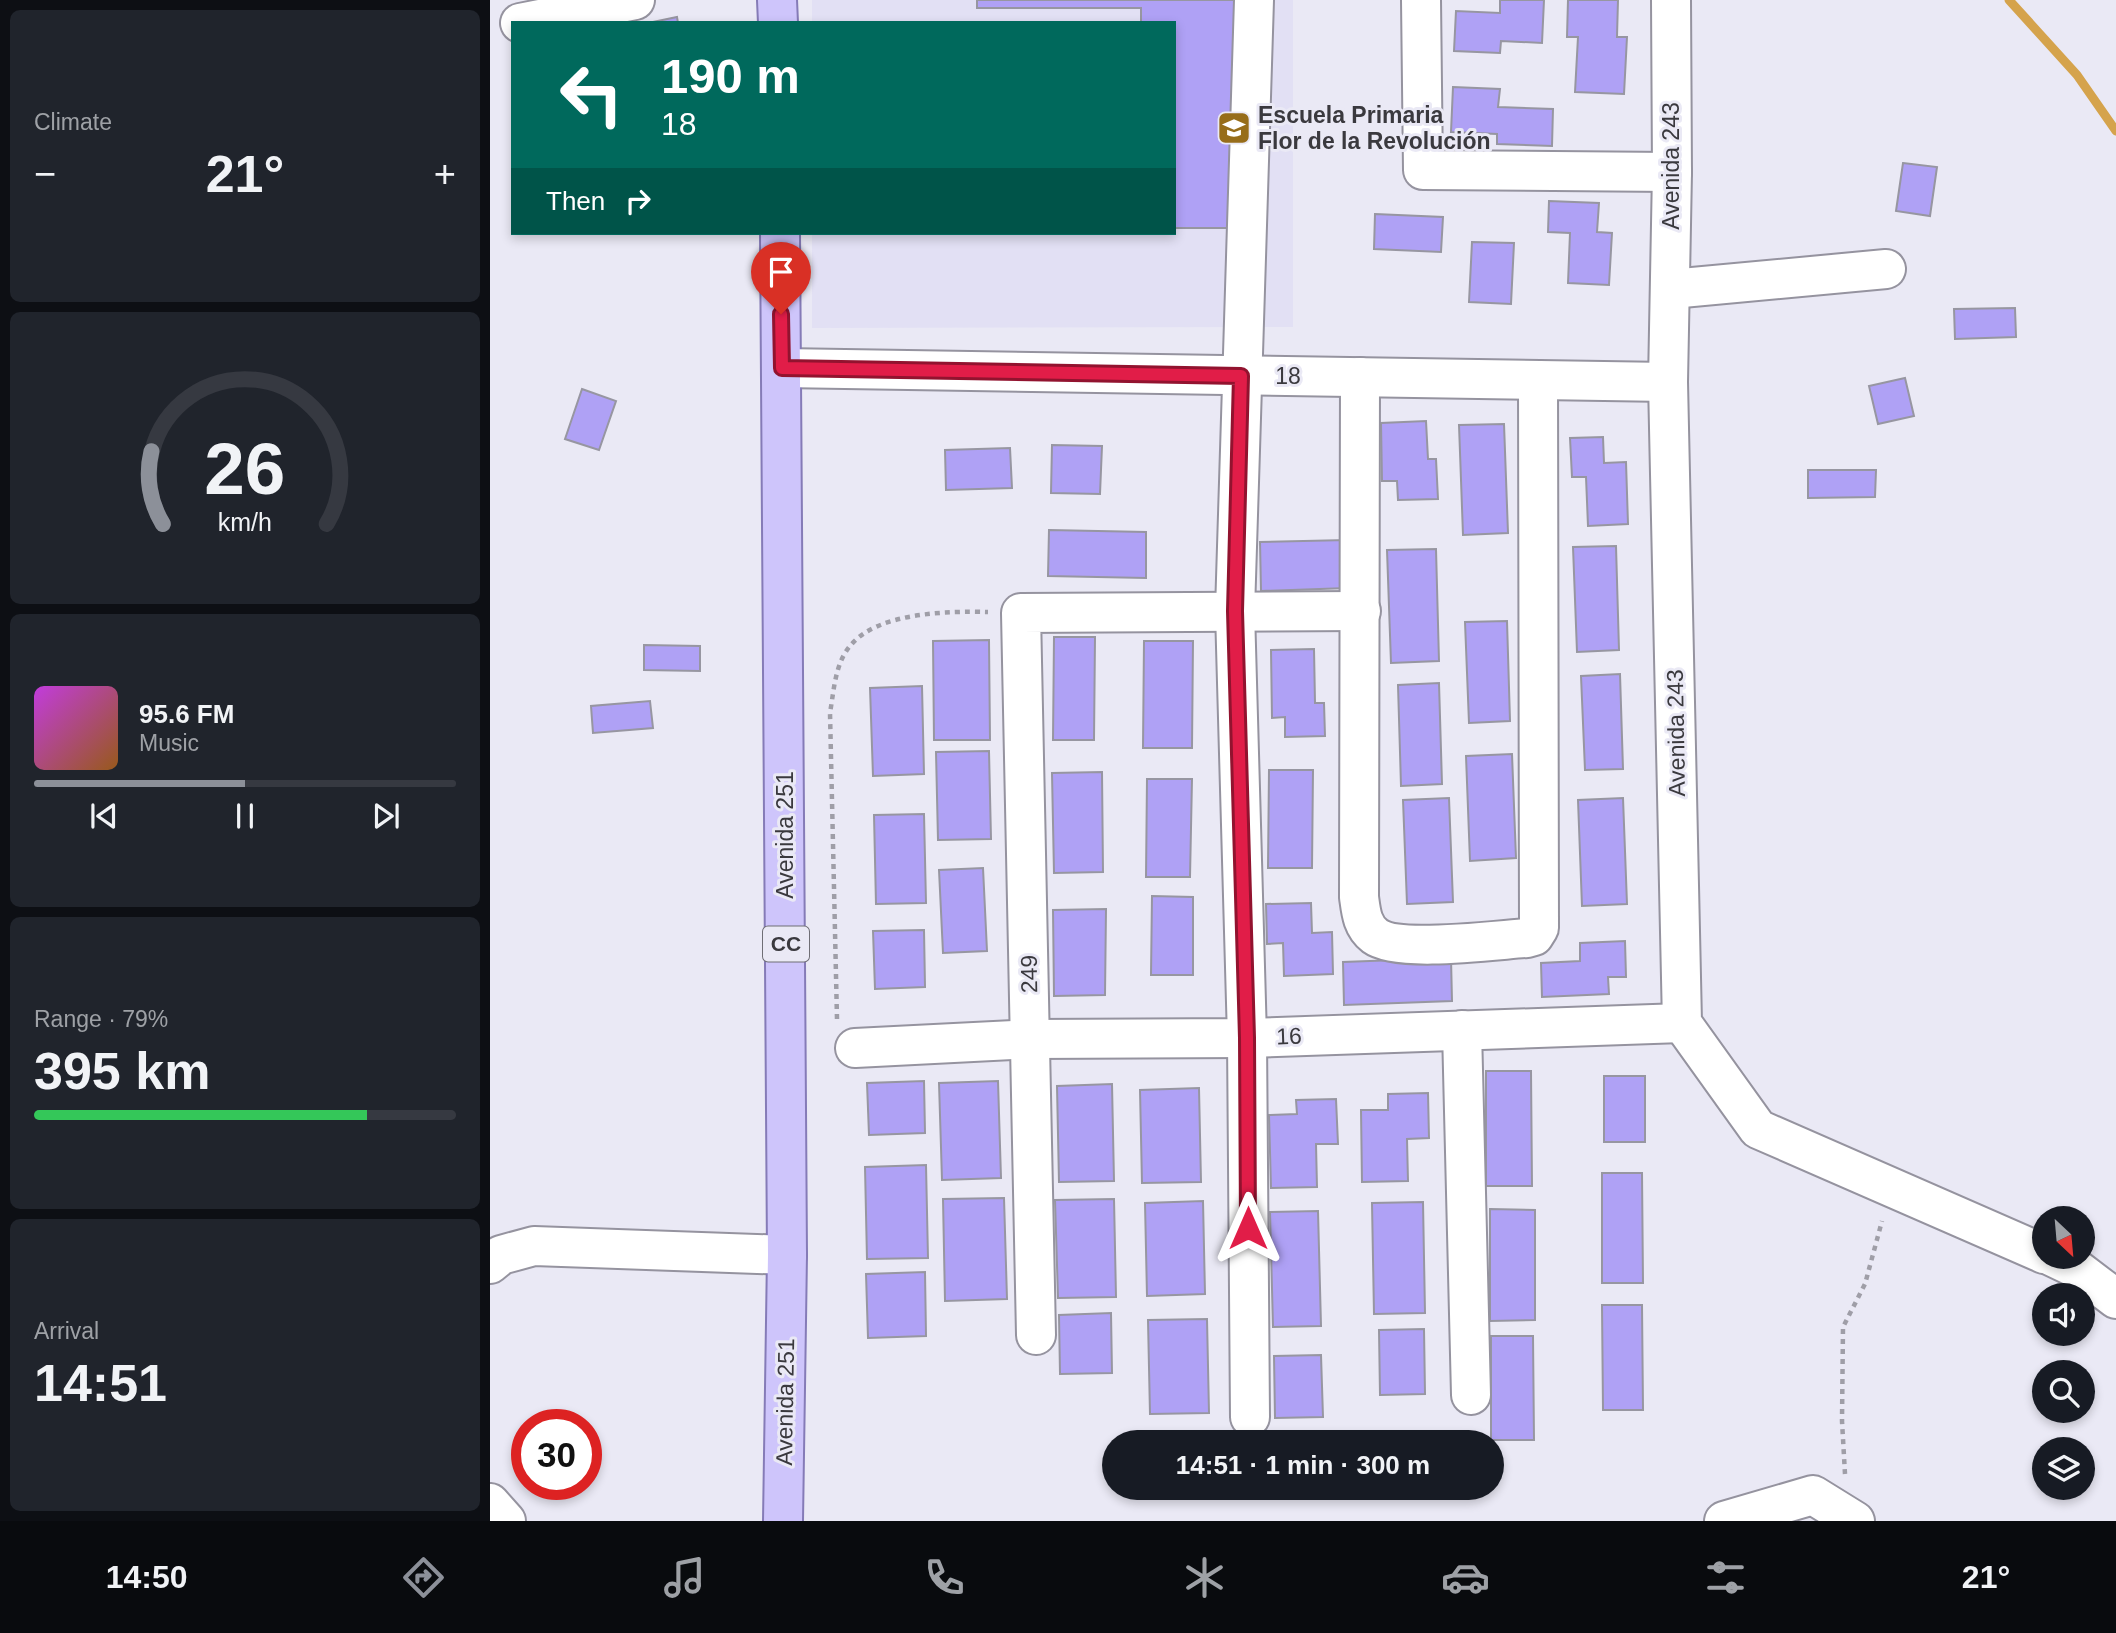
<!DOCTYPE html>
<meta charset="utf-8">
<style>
body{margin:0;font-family:Arial,sans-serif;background:#20242c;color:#f1f3f6;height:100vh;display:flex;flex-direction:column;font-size:26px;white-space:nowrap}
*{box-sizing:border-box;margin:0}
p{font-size:23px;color:#9ea1a6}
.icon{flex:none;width:38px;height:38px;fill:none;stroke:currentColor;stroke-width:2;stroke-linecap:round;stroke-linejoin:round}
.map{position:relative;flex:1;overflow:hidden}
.side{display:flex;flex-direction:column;gap:10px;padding:10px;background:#0d0f14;width:490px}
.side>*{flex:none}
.banner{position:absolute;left:21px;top:21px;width:665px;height:214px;border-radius:0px;box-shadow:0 4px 10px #0003;background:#00695c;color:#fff;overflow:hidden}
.needle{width:46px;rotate:154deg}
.controls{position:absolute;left:1542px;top:1206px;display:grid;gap:14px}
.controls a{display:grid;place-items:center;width:63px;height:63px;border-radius:50%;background:#171b24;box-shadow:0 4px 10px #0003;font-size:35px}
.speed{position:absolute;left:21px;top:1409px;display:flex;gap:14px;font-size:35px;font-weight:700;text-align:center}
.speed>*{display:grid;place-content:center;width:91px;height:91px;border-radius:50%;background:#171b24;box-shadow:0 4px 10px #0003;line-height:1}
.speed .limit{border:10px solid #d22;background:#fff;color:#111}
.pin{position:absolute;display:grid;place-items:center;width:60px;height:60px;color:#fff;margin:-72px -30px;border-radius:50% 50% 50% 0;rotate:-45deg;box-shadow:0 0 7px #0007}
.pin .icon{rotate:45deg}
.me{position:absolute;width:77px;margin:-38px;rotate:0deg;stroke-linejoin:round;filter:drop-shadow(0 0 5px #0008)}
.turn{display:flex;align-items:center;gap:24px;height:147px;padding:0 35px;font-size:32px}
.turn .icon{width:91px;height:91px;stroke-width:2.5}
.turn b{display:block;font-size:49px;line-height:60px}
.then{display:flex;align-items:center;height:66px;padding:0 35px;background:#0003;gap:14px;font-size:26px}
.big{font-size:52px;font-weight:700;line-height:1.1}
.side .tile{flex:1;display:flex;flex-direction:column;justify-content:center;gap:10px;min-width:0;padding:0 24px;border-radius:10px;background:#20242c}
.side .dial{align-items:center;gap:0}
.dial svg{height:182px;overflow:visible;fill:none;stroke:#363941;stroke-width:7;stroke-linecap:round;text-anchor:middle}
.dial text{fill:#f1f3f6;stroke:none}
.song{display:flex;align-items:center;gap:21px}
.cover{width:84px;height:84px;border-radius:10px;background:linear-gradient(135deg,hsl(290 70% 55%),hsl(30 70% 35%))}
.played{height:7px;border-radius:4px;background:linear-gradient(90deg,#8c9099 50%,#363941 50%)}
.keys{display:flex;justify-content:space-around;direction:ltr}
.heat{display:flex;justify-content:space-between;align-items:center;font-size:38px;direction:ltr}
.charge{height:10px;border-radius:5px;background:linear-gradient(90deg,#34c759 79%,#363941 0)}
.trip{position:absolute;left:612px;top:1430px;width:402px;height:70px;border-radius:35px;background:#171b24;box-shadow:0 4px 10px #0003;font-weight:700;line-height:70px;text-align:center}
.menu{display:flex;height:112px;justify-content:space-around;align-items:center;background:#090b0e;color:#9ea1a6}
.menu .icon{width:49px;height:49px}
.menu .on{color:#8c9099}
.menu b{font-size:32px;color:#f1f3f6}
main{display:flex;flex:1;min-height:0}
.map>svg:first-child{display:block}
.built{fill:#e2e0f4}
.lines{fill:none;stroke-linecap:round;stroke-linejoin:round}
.stream{stroke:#d5a34c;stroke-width:9}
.building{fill:#afa1f5;stroke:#9796a1;stroke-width:2}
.minor-casing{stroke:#95939f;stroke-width:42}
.major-casing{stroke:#857bb7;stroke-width:42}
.path{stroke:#9f9ea7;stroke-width:4.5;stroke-dasharray:5 5;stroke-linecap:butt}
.minor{stroke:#fff;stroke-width:38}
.major{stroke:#cec5fb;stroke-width:38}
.route-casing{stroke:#92132f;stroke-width:18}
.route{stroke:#e11d48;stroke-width:12}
.labels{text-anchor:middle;stroke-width:6;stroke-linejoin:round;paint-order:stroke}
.shield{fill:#eae9f5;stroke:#6f6e75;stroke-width:2}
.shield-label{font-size:21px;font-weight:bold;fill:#3a393e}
.poi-label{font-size:23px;font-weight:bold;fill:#3a393e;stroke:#eae9f5;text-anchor:start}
.street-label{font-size:23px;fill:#3a393e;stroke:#eae9f5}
</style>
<main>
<section class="side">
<div class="tile"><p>Climate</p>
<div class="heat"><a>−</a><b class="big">21°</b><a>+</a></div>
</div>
<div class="tile dial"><svg viewBox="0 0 100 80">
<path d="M14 69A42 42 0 1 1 86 69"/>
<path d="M14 69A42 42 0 0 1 9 37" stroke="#8c9099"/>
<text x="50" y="56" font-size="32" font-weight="700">26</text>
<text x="50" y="72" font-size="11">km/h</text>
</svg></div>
<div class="tile">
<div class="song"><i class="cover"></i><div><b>95.6 FM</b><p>Music</p></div></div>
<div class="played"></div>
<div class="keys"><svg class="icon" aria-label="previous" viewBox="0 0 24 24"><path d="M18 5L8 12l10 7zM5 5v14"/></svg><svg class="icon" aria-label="pause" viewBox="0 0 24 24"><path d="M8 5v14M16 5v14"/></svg><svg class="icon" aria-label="next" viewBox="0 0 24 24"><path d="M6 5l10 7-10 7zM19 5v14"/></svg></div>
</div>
<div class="tile"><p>Range · 79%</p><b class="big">395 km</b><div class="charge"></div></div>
<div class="tile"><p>Arrival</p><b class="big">14:51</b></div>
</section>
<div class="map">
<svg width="1626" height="1521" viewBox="0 0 1626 1521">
<rect width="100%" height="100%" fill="#eae9f5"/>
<polygon class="built" points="322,0 803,0 803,327 322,328 322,233 684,233 684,23 322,23"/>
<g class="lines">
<polyline class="stream" points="1519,0 1587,75 1626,131"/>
</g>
<g class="building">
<polygon points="487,0 747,0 747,228 684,228 684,23 651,23 651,8 487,8"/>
<polygon points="1010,0 1054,0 1052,43 1011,41 1010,53 964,51 966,11 1010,13"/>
<polygon points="1078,0 1128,0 1127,37 1137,37 1134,94 1085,92 1088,37 1077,37"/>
<polygon points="187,17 188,23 158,23"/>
<polygon points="963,87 1010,89 1008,107 1063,109 1062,146 1007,144 1007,134 961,132"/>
<polygon points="1413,163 1447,167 1440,216 1406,211"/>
<polygon points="1059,201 1109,203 1107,232 1122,233 1119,285 1078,283 1080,233 1058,232"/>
<polygon points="885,214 953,217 951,252 884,249"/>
<polygon points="982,242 1024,243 1021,304 979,302"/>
<polygon points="1525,308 1526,337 1465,339 1464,309"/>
<polygon points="1415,378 1424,416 1388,424 1379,386"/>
<polygon points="92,389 126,401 109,450 75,439"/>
<polygon points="936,421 938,459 946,459 948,499 908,500 907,481 892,481 891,423"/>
<polygon points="1014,424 1018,533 973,535 969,425"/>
<polygon points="1113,437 1114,463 1136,462 1138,524 1098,526 1096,477 1082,477 1080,438"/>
<polygon points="562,445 612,446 610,494 561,493"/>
<polygon points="520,448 522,488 456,490 455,450"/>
<polygon points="1318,470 1386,470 1385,497 1318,498"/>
<polygon points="559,530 656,532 656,578 558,576"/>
<polygon points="857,540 858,588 771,591 770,542"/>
<polygon points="1126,546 1129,650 1087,652 1083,547"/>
<polygon points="946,549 949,661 901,663 897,550"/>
<polygon points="1017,621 1020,721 979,723 975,622"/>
<polygon points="564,637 605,637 604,740 563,740"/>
<polygon points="499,640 500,740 444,740 443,641"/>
<polygon points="654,641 703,641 702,748 653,748"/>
<polygon points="154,645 210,646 210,671 154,670"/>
<polygon points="824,649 825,703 834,703 835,736 795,737 795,717 782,718 781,650"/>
<polygon points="1130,674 1133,769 1095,770 1091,676"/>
<polygon points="949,683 952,784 911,786 908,685"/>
<polygon points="432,686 434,774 383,776 380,688"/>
<polygon points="160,701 163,728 103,733 101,706"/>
<polygon points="499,751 501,839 448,840 446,752"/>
<polygon points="1022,754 1026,858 980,861 976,756"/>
<polygon points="779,770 823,770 822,868 778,868"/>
<polygon points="612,772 613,872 564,873 562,773"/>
<polygon points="657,779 702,779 700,877 656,877"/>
<polygon points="959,798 963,902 917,904 913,800"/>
<polygon points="1133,798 1137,904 1092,906 1088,800"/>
<polygon points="434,814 436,903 386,904 384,815"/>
<polygon points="493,868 497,951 453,953 449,870"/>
<polygon points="662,896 703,897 703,975 661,975"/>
<polygon points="821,903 822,933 842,932 843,974 794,976 793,943 777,944 776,904"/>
<polygon points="616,909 615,995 564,996 563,910"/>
<polygon points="434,930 435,987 385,989 383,931"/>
<polygon points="1135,941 1136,977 1118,977 1119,994 1052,997 1051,963 1090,961 1090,943"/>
<polygon points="961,958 962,1001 854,1005 853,962"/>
<polygon points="996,1071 1041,1071 1042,1186 996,1186"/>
<rect x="1114" y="1076" width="41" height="66"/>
<polygon points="434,1081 435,1133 379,1135 377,1083"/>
<polygon points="508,1081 511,1178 452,1180 449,1083"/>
<polygon points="622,1084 624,1181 569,1182 567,1086"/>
<polygon points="709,1088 711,1182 652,1183 650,1090"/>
<polygon points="938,1093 939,1138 917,1139 918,1181 872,1182 871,1110 898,1110 898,1094"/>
<polygon points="846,1099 848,1144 826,1144 827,1187 781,1188 779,1115 807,1114 806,1100"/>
<polygon points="436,1165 438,1258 377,1259 375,1167"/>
<polygon points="1112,1173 1152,1173 1153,1283 1112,1283"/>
<polygon points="514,1198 517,1299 455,1301 453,1199"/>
<polygon points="624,1199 626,1297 568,1298 565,1200"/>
<polygon points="713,1201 715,1294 657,1296 655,1203"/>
<polygon points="933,1202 935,1313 884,1314 882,1203"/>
<polygon points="1000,1209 1045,1210 1045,1320 1000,1321"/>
<polygon points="828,1211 831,1326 783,1327 780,1212"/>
<polygon points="435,1272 436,1336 378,1338 376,1274"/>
<polygon points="1112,1305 1152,1305 1153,1410 1113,1410"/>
<polygon points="621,1313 622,1373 570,1374 569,1315"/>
<polygon points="717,1319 719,1413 660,1414 658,1320"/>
<polygon points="934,1329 935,1394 890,1395 889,1330"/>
<polygon points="1001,1336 1043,1336 1044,1440 1001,1440"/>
<polygon points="831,1355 833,1417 785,1418 784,1356"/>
</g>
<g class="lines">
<defs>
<g id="minor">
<polyline points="931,0 933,170 1182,172"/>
<polyline points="1181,0 1182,172 1178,382 1192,1023 1268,1129 1554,1254"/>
<polyline points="30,23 145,0"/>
<polyline points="1181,289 1396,269"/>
<polyline points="292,368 1178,382"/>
<path d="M870,377L869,897C871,912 872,926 885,936C908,953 1006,940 1037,938L1044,936L1049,928L1048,380"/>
<polyline points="972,1030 981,1395"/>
<polyline points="365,1048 541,1039 757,1038 1192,1023"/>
<polyline points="1561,1256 1584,1267 1626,1299"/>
<polyline points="0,1264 11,1255 44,1246 297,1255"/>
<polyline points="546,1335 531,613 871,611"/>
<polyline points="760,1417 757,1038 745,611 764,0"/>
<polyline points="0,1503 16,1521"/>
<polyline points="1234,1521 1323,1495 1365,1521"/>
</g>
<g id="major">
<polyline points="287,0 288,23"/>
<polyline points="290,233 297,1255 293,1521"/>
</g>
</defs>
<use href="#minor" class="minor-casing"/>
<use href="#major" class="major-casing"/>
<g class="path">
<path d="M347,1019L340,713C344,690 345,664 360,646C387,612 459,611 498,612"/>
<polyline points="1355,1474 1352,1421 1353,1327 1375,1284 1392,1221"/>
</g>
<use href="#minor" class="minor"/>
<use href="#major" class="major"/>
</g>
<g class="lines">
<defs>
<polyline id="route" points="291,314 292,368 751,376 745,611 757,1038 758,1228"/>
</defs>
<use href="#route" class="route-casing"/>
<use href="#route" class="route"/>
</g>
<defs>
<symbol id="school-square" viewBox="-11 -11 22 22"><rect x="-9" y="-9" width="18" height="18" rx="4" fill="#976d1a" stroke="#eae9f5"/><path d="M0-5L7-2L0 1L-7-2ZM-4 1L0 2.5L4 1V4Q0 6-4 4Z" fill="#fff"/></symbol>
</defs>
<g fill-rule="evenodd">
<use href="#school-square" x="725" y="109" width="38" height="38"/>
</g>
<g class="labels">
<rect class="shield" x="273" y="926.5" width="46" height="35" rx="5"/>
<g class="shield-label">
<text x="296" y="951">CC</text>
</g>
<g class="poi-label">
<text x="768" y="123">Escuela Primaria<tspan x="768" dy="26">Flor de la Revolución</tspan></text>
</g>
<g class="street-label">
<text transform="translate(1181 166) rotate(-90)" y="8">Avenida 243</text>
<text x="798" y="384">18</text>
<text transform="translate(1186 733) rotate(-91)" y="8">Avenida 243</text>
<text transform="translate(295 835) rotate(-90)" y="8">Avenida 251</text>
<text transform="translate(539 974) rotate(-91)" y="8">249</text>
<text transform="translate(799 1036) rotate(-2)" y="8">16</text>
<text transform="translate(295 1402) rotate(-89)" y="8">Avenida 251</text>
</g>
</g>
</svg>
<div class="controls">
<a><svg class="needle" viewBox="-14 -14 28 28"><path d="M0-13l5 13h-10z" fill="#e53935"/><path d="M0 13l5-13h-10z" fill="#9ea1a6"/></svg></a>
<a><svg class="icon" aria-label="sound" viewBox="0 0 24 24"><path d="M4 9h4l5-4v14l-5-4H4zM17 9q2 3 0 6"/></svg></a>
<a><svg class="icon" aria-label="search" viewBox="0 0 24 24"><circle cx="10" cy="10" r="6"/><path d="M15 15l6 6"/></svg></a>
<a><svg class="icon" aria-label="layers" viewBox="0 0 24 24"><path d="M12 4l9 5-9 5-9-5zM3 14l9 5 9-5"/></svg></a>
</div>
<div class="speed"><div class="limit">30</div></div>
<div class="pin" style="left:291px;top:314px;background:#d93025"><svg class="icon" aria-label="arrive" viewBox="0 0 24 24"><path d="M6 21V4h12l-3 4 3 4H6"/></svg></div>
<svg class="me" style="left:758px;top:1228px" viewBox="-20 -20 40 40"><path d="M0-17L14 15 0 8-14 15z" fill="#e11d48" stroke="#fff" stroke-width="4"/></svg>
<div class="trip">14:51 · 1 min · 300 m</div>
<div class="banner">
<div class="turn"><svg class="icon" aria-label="left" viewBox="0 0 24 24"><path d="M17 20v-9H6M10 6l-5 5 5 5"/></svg><div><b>190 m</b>18</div></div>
<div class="then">Then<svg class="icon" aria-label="right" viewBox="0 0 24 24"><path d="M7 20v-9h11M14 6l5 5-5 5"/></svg></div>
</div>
</div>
</main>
<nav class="menu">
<b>14:50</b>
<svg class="icon on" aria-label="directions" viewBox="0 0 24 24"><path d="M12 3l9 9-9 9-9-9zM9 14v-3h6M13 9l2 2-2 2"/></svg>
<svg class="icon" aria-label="music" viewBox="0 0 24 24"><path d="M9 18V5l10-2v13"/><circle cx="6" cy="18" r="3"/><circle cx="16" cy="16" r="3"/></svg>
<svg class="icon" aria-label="phone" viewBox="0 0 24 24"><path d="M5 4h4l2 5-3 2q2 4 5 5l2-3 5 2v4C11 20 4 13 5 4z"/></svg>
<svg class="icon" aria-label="climate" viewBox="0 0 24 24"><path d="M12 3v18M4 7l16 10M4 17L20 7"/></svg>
<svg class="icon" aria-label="car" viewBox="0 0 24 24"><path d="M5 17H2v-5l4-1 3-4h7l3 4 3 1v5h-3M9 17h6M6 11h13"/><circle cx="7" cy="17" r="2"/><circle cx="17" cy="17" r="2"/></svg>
<svg class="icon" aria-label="filters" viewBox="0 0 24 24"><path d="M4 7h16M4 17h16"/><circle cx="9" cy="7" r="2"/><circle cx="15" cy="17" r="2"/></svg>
<b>21°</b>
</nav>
